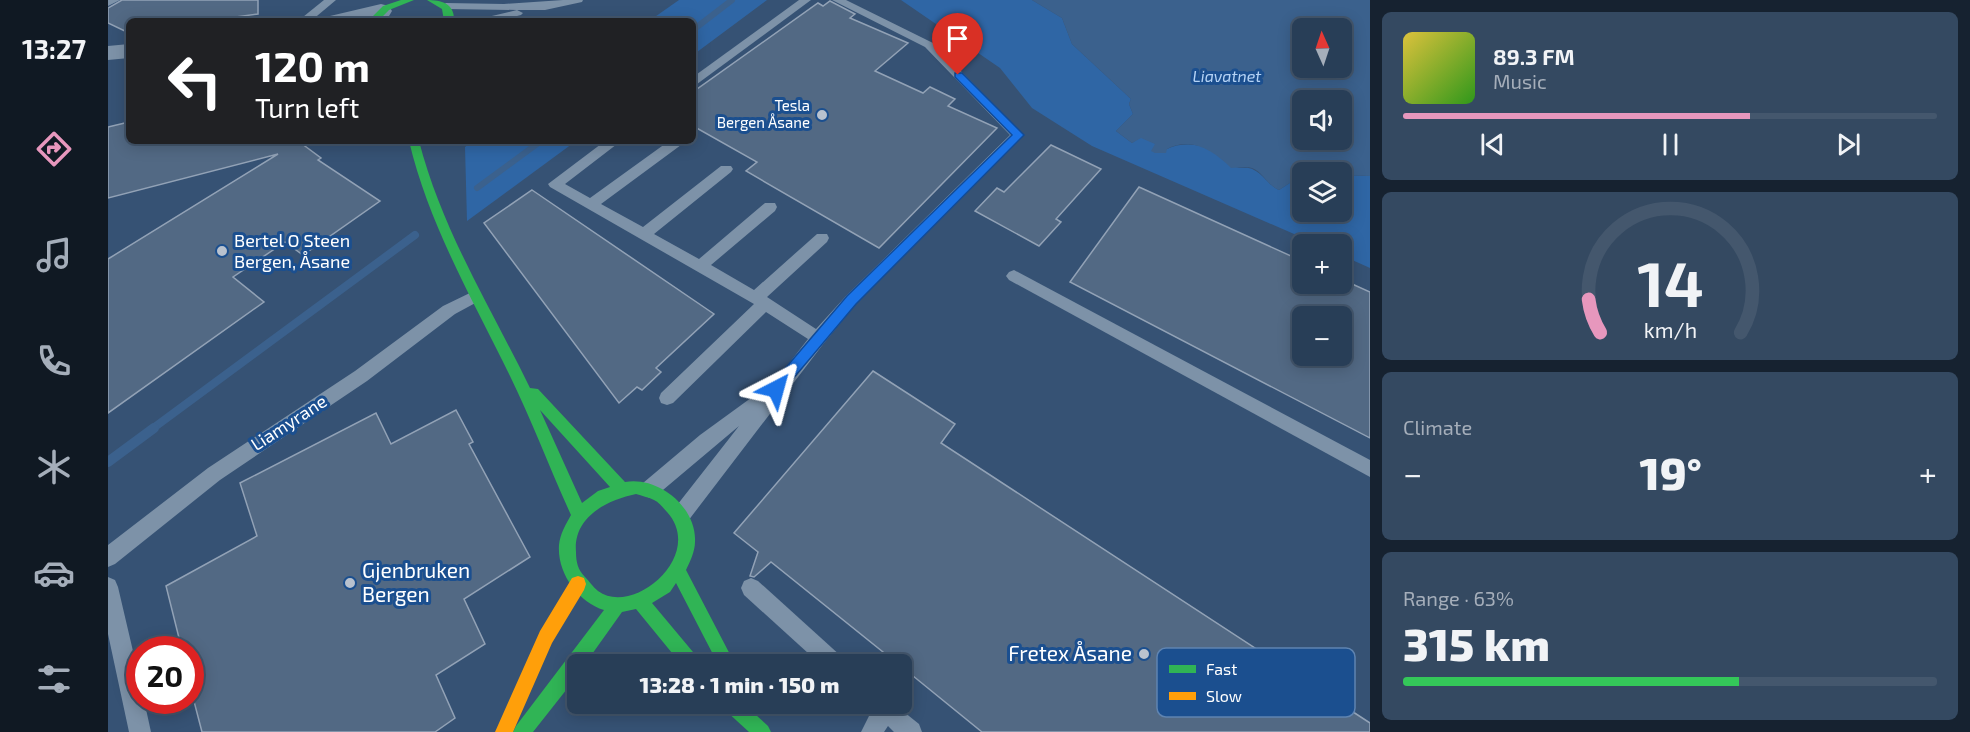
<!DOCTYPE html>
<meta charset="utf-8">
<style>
body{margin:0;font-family:"Exo 2",sans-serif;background:#344961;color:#f1f3f6;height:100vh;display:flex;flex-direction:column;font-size:22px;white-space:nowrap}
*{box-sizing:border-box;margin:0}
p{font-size:20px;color:#a5aeba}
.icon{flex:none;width:33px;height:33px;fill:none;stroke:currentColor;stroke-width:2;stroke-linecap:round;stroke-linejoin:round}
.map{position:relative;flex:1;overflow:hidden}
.sheet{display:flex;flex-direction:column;gap:12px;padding:12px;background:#162230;width:600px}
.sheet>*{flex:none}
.top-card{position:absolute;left:18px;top:18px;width:570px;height:126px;border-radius:9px;box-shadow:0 3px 15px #0003,0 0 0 2px #44576d;background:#202124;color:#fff;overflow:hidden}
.needle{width:39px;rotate:357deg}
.tools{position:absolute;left:1184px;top:18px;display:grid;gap:12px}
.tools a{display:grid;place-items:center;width:60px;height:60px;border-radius:9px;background:#283e57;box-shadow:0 3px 15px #0003,0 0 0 2px #44576d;font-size:30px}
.speed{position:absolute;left:18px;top:636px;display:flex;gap:12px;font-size:30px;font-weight:700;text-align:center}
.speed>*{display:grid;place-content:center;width:78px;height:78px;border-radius:50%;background:#283e57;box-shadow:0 3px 15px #0003,0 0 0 2px #44576d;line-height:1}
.speed .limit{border:9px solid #d22;background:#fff;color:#111}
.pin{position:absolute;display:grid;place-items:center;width:51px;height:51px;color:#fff;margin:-62px -26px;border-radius:50% 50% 50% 0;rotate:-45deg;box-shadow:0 0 6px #0007}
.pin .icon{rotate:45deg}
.me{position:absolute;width:66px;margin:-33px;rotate:39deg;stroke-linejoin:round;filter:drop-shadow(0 0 4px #0008)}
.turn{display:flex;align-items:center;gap:21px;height:126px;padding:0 30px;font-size:27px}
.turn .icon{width:78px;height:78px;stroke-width:2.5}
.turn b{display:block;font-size:42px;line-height:51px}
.big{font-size:45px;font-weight:800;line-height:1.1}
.sheet .widget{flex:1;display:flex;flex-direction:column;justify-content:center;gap:9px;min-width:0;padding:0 21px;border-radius:9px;background:#344961}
.sheet .dial{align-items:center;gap:0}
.dial svg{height:156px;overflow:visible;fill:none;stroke:#44576d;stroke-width:7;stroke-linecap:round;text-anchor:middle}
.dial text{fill:#f1f3f6;stroke:none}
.song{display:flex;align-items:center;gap:18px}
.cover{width:72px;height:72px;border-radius:9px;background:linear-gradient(135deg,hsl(50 70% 55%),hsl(110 70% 35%))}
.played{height:6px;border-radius:3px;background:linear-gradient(90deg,#e797bd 65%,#44576d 65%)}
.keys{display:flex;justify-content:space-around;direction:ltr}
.heat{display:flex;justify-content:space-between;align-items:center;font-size:33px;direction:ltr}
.charge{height:9px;border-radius:4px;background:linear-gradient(90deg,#34c759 63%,#44576d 0)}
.trip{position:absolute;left:459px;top:654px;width:345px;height:60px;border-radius:9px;background:#283e57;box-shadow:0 3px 15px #0003,0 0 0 2px #44576d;font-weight:800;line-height:60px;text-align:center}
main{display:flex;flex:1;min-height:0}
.tab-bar{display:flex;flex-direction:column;width:108px;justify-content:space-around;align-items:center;background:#101923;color:#a5aeba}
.tab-bar .icon{width:42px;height:42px}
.tab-bar .current{color:#e797bd}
.tab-bar b{font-size:27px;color:#f1f3f6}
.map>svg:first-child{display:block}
.green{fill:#2f66a5}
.water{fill:#3b618d;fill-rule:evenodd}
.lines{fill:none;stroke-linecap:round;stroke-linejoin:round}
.stream-far2{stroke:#3b618d;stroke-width:6}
.stream-far1{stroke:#3b618d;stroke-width:8}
.stream{stroke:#3b618d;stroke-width:10}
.building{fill:#526984;stroke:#92a2b6;stroke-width:1.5;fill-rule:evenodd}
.lane{fill:#7d92a8;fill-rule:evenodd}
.street{fill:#7d92a8;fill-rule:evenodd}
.fast{fill:#30b455;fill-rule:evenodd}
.slow{fill:#ff9f0a;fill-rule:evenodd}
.route{fill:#1a73e8;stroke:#114b97;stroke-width:1.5}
.poi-dot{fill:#b9c2ce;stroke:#1b4f8f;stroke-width:2}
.labels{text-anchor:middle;stroke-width:6;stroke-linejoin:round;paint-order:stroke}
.far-poi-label{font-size:15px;fill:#fff;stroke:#1b4f8f;text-anchor:end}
.far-water-label{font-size:16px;font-style:italic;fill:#b5d3f5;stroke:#1b4f8f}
.poi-label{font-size:18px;fill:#fff;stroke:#1b4f8f;text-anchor:start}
.street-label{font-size:18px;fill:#fff;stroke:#1b4f8f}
.near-poi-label{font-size:21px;fill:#fff;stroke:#1b4f8f;text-anchor:start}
.key{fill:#1b4f8f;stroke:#5f84b1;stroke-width:1.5}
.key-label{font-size:16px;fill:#fff}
</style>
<main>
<nav class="tab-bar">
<b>13:27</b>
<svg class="icon current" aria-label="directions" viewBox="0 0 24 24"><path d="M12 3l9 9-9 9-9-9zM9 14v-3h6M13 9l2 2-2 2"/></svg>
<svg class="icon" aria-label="music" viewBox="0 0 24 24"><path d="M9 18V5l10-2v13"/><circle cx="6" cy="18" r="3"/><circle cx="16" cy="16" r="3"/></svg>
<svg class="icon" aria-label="phone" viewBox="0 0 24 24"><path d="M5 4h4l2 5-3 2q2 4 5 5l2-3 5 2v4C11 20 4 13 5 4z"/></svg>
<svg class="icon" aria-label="climate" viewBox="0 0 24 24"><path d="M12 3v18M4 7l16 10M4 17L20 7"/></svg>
<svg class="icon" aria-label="car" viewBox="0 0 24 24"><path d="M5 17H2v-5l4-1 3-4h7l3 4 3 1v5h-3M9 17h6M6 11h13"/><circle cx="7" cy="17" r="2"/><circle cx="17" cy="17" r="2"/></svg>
<svg class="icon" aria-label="filters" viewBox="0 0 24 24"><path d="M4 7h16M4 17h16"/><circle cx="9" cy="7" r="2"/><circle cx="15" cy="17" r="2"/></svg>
</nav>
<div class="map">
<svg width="1262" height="732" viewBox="0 0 1262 732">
<rect width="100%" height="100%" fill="#365274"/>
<g class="green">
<polygon points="571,0 659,0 585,55 585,21 541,21"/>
<path d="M793,0H924L954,18L964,44L1023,99L1021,104L1025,114L1008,131L1024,143L1033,137L1059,149C1075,141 1099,144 1113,156C1117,161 1121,165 1128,167C1134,169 1140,166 1146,170C1156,175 1161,186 1171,190L1194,175V212H1233V175L1262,176V268L1233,255V244H1209L984,146L924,108L892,68Z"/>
<polygon points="365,141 468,141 359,221 357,147"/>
</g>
<path class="water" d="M924,0H1262V176L1233,175V172H1194V175L1171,190C1160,186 1156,173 1144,168C1138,166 1130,168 1123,168C1106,151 1083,136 1059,149L1058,153H1047L1043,151L1047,144L1033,138L1024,143L1008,131L1025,114L1021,104L1023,99L964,44L954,18ZM1194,28H1233V68H1194ZM1194,100H1233V140H1194Z"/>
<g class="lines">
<g class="stream-far2">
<polyline points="585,30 624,0"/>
<polyline points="369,188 433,141"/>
</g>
<polyline class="stream-far1" points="44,429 307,235"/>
<polyline class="stream" points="0,462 46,428"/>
</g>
<g class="building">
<polygon points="14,0 150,0 150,14 98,21 21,21 21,33 0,23 0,8"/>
<polygon points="722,1 747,14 742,18 800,43 767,71 815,93 822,87 847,99 840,106 889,128 771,248 638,171 649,162 585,126 585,92 710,3 715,6"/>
<polygon points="21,122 21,141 190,141 213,158 210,160 272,201 195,255 177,242 125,277 156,302 0,413 0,259 170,154 0,198 0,127"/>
<polygon points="943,145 993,169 948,219 953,222 931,246 867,211 889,188 896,192"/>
<path d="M1031,187L1194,261V284H1233V279L1262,292V438L962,282ZM1194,316H1233V356H1194Z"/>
<polygon points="424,190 606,314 548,368 553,372 534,390 529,387 511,403 376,223"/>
<polygon points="765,371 847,424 833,443 1262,723 1262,732 874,732 794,667 794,664 790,664 663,562 646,577 642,576 650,552 626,533"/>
<polygon points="348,410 365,442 361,444 422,557 356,599 377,644 328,675 347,718 327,732 94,732 82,686 82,650 74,650 58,586 149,536 132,483 268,413 283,444"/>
</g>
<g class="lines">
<g class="lane">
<polygon points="0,0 12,0 0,6"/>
<polygon points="216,0 228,0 203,21 190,21"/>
<polygon points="455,0 475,0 474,2 437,10 409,10 415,13 413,15 389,21 369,21 371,19 409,10 338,9 333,6 338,3 396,4"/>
<polygon points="691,0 703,0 585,87 585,77"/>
<polygon points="724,0 738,0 825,43 916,135 748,304 716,343 580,521 573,524 566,521 564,515 566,509 631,426 549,495 542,498 535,495 533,489 535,483 592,435 647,395 657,394 700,339 658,312 565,403 559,405 553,403 551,398 553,393 646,304 442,187 440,184 497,141 513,141 457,184 482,198 561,141 574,141 573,145 493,204 535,227 613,166 623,166 625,169 623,172 546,234 591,259 657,203 667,203 669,207 667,211 603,265 646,290 709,234 719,234 721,238 719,242 659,297 708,329 738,296 902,135 817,47"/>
<polygon points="906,270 1262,460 1262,477 901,280 898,276 901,272"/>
<polygon points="366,291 371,293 374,297 371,301 347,314 259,381 112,480 7,564 0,567 0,545 100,468 247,371 335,306"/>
<polygon points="0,577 7,580 10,587 32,681 32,700 36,700 43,732 21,732 0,634"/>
<polygon points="643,578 650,581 734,657 737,664 712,664 636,595 633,588 636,581"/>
<polygon points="759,704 786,704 811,724 814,732 786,732 780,726 776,732 753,732 763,712"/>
</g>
<g class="street">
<polygon points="273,4 281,6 284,11 281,16 259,21 219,21 222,16"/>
<polygon points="21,44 21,58 0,60 0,46"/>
</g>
<g class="fast">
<polygon points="293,0 306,0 281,10 270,21 260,21 275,6"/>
<path d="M319,0C333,0 347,3 346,21H336L334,9Z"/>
<path d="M301,141H311C334,230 382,306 422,388L430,389L517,482C550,476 589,507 587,542C587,551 582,562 578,570L627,664H610L568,583L562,592L544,603L590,658L592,664H573L528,609L514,612L477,664H470V675L425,732H405L408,726L496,610C470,602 449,573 451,545C452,534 458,524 463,515C442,469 424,421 402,376C364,298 321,225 301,141ZM432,410L502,487L490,491L474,503ZM528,494C534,496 540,497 546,500C551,502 555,508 559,512C598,555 525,617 490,591C485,587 481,581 477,577C470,570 468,562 468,552C465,517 499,500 528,494Z"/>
<polygon points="614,704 636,704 660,726 663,732 641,732 617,710"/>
</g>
<polygon class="slow" points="470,576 476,578 478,584 476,590 444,643 405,732 387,732 432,631 464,578"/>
</g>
<polygon class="route" points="847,73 854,73 916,135 748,304 673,393 663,393 661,389 663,385 739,296 904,135 847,77"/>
<g class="poi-dot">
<circle cx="714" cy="115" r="6"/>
<circle cx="114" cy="251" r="6"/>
<circle cx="242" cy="583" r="6"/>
<circle cx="1036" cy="654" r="6"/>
</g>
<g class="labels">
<g class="far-poi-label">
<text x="702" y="111">Tesla<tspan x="702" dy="17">Bergen Åsane</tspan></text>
</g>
<g class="far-water-label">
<text x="1119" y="82">Liavatnet</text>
</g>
<g class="poi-label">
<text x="126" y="247">Bertel O Steen<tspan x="126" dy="21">Bergen, Åsane</tspan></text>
</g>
<g class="street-label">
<text transform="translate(181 423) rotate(-33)" y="6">Liamyrane</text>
</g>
<g class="near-poi-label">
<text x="254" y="578">Gjenbruken<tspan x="254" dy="24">Bergen</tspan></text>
<text x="1024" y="661" text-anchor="end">Fretex Åsane</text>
</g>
</g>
<rect x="1049" y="648" width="198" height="69" rx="9" class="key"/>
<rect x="1061" y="665" width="27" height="8" fill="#30b455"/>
<rect x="1061" y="692" width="27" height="8" fill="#ff9f0a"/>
<g class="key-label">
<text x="1098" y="675">Fast</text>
<text x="1098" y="702">Slow</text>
</g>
</svg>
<div class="tools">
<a><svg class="needle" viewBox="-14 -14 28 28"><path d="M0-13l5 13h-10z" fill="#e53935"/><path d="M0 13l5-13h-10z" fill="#a5aeba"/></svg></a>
<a><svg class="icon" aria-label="sound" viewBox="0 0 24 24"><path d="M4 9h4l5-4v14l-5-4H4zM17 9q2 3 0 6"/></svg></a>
<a><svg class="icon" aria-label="layers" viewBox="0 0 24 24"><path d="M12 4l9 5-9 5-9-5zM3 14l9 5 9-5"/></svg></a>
<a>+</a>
<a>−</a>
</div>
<div class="speed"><div class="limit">20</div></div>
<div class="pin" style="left:850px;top:75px;background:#d93025"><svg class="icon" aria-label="arrive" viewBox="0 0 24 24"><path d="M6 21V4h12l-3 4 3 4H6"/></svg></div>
<svg class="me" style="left:668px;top:389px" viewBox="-20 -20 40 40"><path d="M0-17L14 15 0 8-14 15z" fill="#1a73e8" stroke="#fff" stroke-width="4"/></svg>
<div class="trip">13:28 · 1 min · 150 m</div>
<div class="top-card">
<div class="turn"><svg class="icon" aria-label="left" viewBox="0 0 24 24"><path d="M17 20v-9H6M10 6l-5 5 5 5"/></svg><div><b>120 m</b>Turn left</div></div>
</div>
</div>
<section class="sheet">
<div class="widget">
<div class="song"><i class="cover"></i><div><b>89.3 FM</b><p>Music</p></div></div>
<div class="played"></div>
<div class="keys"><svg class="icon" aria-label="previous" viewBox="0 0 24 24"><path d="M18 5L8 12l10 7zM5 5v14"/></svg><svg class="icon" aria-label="pause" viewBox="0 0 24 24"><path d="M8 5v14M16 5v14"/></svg><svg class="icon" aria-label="next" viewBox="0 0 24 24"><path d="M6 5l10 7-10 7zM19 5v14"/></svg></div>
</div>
<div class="widget dial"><svg viewBox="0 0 100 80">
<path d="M14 69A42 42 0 1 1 86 69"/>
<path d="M14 69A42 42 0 0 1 8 52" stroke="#e797bd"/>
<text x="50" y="56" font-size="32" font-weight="700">14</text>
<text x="50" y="72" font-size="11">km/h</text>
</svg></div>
<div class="widget"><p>Climate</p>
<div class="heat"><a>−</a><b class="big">19°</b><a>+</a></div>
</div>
<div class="widget"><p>Range · 63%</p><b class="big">315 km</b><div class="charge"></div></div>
</section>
</main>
